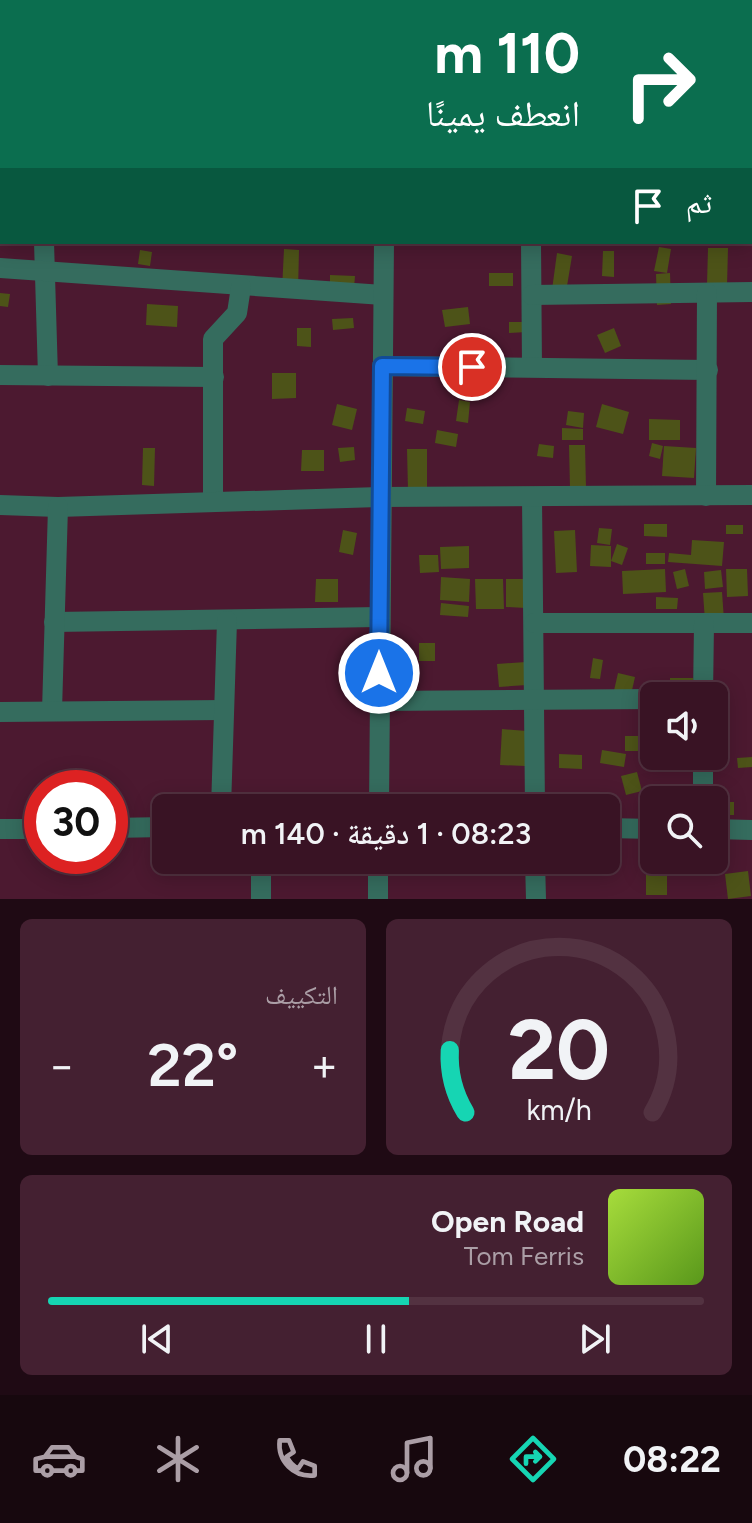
<!DOCTYPE html>
<html lang="ar">
<meta charset="utf-8">
<style>
body{margin:0;font-family:Figtree,"Noto Naskh Arabic",sans-serif;background:#442031;color:#f1f3f6;direction:rtl;height:100vh;display:flex;flex-direction:column;font-size:30px;white-space:nowrap}
*{box-sizing:border-box;margin:0}
p{font-size:26px;color:#ab9ea6}
.icon{flex:none;width:44px;height:44px;fill:none;stroke:currentColor;stroke-width:2;stroke-linecap:round;stroke-linejoin:round}
.map{position:relative;height:899px;overflow:hidden;direction:ltr}
.side{display:flex;flex-direction:column;gap:20px;padding:20px;background:#1f0a14;flex:1}
.side>*{flex:none}
.hud{position:absolute;left:0px;top:0px;width:752px;height:244px;box-shadow:0 4px 20px #0003,0 0 0 2px #533241;direction:rtl;background:#0b6e4f;color:#fff;overflow:hidden}
.buttons{position:absolute;left:640px;top:682px;display:grid;gap:16px}
.buttons a{display:grid;place-items:center;width:88px;height:88px;border-radius:12px;background:#391324;box-shadow:0 4px 20px #0003,0 0 0 2px #533241;font-size:40px}
.speed{position:absolute;left:24px;top:770px;display:flex;gap:16px;font-size:40px;font-weight:700;text-align:center}
.speed>*{display:grid;place-content:center;width:104px;height:104px;border-radius:50%;background:#391324;box-shadow:0 4px 20px #0003,0 0 0 2px #533241;line-height:1}
.speed .limit{border:12px solid #d22;background:#fff;color:#111}
.pin{position:absolute;display:grid;place-items:center;width:68px;height:68px;color:#fff;margin:-34px;border:4px solid #fff;border-radius:50%;box-shadow:0 2px 8px #0007}
.me{position:absolute;width:88px;margin:-44px;rotate:0deg;stroke-linejoin:round;filter:drop-shadow(0 0 6px #0008)}
.turn{display:flex;align-items:center;gap:28px;height:168px;padding:0 40px;font-size:36px}
.turn .icon{width:104px;height:104px;stroke-width:2.5}
.turn b{display:block;font-size:56px;line-height:68px}
.then{display:flex;align-items:center;height:76px;padding:0 40px;background:#0003;gap:16px;font-size:30px}
.big{font-size:60px;font-weight:600;line-height:1.1}
.side .widget{flex:1;display:flex;flex-direction:column;justify-content:center;gap:12px;min-width:0;padding:0 28px;border-radius:12px;background:#442031}
.side .dial{align-items:center;gap:0}
.dial svg{height:208px;overflow:visible;fill:none;stroke:#533241;stroke-width:7;stroke-linecap:round;text-anchor:middle}
.dial text{fill:#f1f3f6;stroke:none}
.song{display:flex;align-items:center;gap:24px}
.cover{width:96px;height:96px;border-radius:12px;background:linear-gradient(135deg,hsl(80 70% 55%),hsl(90 70% 35%))}
.played{height:8px;border-radius:4px;background:linear-gradient(90deg,#16d5b3 55%,#533241 55%)}
.keys{display:flex;justify-content:space-around;direction:ltr}
.heat{display:flex;justify-content:space-between;align-items:center;font-size:44px;direction:ltr}
.side .tiles{flex:1;display:grid;gap:20px;grid-template-columns:1fr 1fr}
.widget:last-child{grid-column:span 2}
.trip{position:absolute;left:152px;top:794px;width:468px;height:80px;border-radius:12px;background:#391324;box-shadow:0 4px 20px #0003,0 0 0 2px #533241;font-weight:600;line-height:80px;text-align:center;direction:rtl}
.menu{display:flex;height:128px;justify-content:space-around;align-items:center;background:#17080e;color:#ab9ea6}
.menu .icon{width:56px;height:56px}
.menu .current{color:#16d5b3}
.menu b{font-size:36px;color:#f1f3f6}
.map>svg:first-child{display:block}
.building{fill:#4d5318}
.lines{fill:none;stroke-linecap:round;stroke-linejoin:round}
.minor{stroke:#356c5e;stroke-width:20}
.route-casing{stroke:#114b97;stroke-width:20}
.route{stroke:#1a73e8;stroke-width:14}
</style>
<div class="map">
<svg width="752" height="899" viewBox="0 0 752 899">
<rect width="100%" height="100%" fill="#4c1930"/>
<g class="building">
<polygon points="659,247 671,249 667,273 654,271"/>
<polygon points="708,248 728,248 727,286 707,285"/>
<polygon points="284,249 299,250 298,291 282,290"/>
<polygon points="140,250 152,252 150,266 138,264"/>
<polygon points="603,251 614,251 614,277 602,276"/>
<polygon points="557,253 572,256 566,292 552,290"/>
<rect x="489" y="273" width="24" height="13"/>
<polygon points="670,273 671,304 657,305 656,274"/>
<polygon points="330,275 355,276 354,288 330,287"/>
<polygon points="0,293 10,294 8,307 0,306"/>
<polygon points="147,304 178,306 177,327 146,325"/>
<polygon points="468,307 470,324 445,327 442,310"/>
<polygon points="353,318 354,328 333,330 332,319"/>
<polygon points="509,322 526,322 527,332 509,333"/>
<polygon points="297,328 311,328 311,347 297,346"/>
<polygon points="614,328 621,346 605,353 597,335"/>
<polygon points="272,373 296,373 296,398 272,399"/>
<polygon points="459,400 470,402 468,423 456,421"/>
<polygon points="337,404 357,409 352,430 332,425"/>
<polygon points="602,404 629,412 623,434 596,427"/>
<polygon points="407,408 425,411 423,424 405,421"/>
<polygon points="568,411 584,413 583,428 566,425"/>
<polygon points="649,419 680,420 680,440 649,440"/>
<polygon points="562,428 583,429 583,440 562,440"/>
<polygon points="437,430 458,434 456,447 435,443"/>
<polygon points="652,443 663,446 660,459 649,456"/>
<polygon points="539,444 554,446 553,458 537,456"/>
<polygon points="569,445 585,445 586,488 570,488"/>
<polygon points="664,446 696,448 694,478 662,476"/>
<polygon points="354,447 355,460 340,462 338,448"/>
<polygon points="143,448 155,448 154,486 142,485"/>
<polygon points="407,449 427,449 427,490 408,490"/>
<polygon points="302,450 324,450 324,471 301,471"/>
<polygon points="644,524 667,524 667,537 644,536"/>
<rect x="726" y="525" width="17" height="9"/>
<polygon points="599,528 612,529 610,545 597,543"/>
<polygon points="343,530 357,533 353,555 339,552"/>
<polygon points="575,530 577,572 556,573 554,531"/>
<polygon points="692,540 724,542 722,566 668,562 669,553 691,555"/>
<polygon points="617,544 628,548 622,565 611,561"/>
<polygon points="591,545 611,546 611,567 590,566"/>
<polygon points="469,546 469,568 441,569 440,547"/>
<rect x="646" y="553" width="19" height="11"/>
<polygon points="419,555 438,555 439,572 420,573"/>
<polygon points="665,569 666,592 623,594 622,571"/>
<polygon points="685,569 689,586 677,589 673,572"/>
<polygon points="726,569 747,569 748,596 727,597"/>
<polygon points="721,570 723,587 705,589 704,572"/>
<polygon points="441,577 470,579 469,602 440,600"/>
<polygon points="316,579 338,579 338,602 315,602"/>
<polygon points="475,579 503,579 504,609 476,609"/>
<polygon points="506,579 526,579 526,608 506,607"/>
<polygon points="722,592 724,620 705,621 703,593"/>
<polygon points="656,597 678,598 677,609 656,609"/>
<polygon points="441,603 469,606 468,617 440,615"/>
<rect x="419" y="643" width="16" height="18"/>
<polygon points="593,658 603,660 600,679 590,678"/>
<polygon points="526,662 527,685 499,687 497,664"/>
<polygon points="618,673 635,677 630,699 613,695"/>
<rect x="670" y="678" width="23" height="18"/>
<polygon points="502,729 527,731 525,766 500,765"/>
<rect x="625" y="736" width="13" height="15"/>
<polygon points="602,750 626,754 624,767 600,763"/>
<polygon points="559,754 582,755 582,769 559,768"/>
<rect x="674" y="756" width="23" height="8"/>
<polygon points="752,757 752,767 738,768 737,758"/>
<polygon points="637,772 642,791 626,795 621,776"/>
<rect x="714" y="802" width="20" height="13"/>
<polygon points="714,857 722,859 719,871 699,866 700,860 714,860"/>
<polygon points="748,871 751,896 728,899 725,874"/>
<rect x="646" y="873" width="21" height="22"/>
</g>
<g class="lines">
<g class="minor">
<polyline points="90,0 90,2"/>
<polyline points="384,0 384,2"/>
<polyline points="534,2 534,0"/>
<polyline points="0,49 2,49"/>
<polyline points="750,52 752,52"/>
<polyline points="750,169 752,169"/>
<polyline points="0,173 2,173"/>
<polyline points="44,242 48,376"/>
<polyline points="531,242 532,367"/>
<polyline points="0,268 383,295"/>
<polyline points="532,295 752,292"/>
<polyline points="382,366 708,370"/>
<polyline points="0,375 214,377"/>
<polyline points="706,496 707,293"/>
<polyline points="532,498 535,808"/>
<polyline points="213,502 213,339 237,313 241,287"/>
<polyline points="0,505 58,507 379,497 752,495"/>
<polyline points="54,622 379,617"/>
<polyline points="534,623 752,623"/>
<polyline points="703,696 704,624"/>
<polyline points="379,701 654,699"/>
<polyline points="52,711 58,507"/>
<polyline points="0,712 224,710"/>
<polyline points="703,800 703,756"/>
<polyline points="221,808 227,621"/>
<polyline points="379,808 384,242"/>
<polyline points="110,828 166,827"/>
<polyline points="606,828 654,829"/>
<polyline points="0,829 42,829"/>
<polyline points="714,829 752,830"/>
<polyline points="535,860 536,899"/>
<polyline points="261,899 261,860"/>
<polyline points="378,899 378,860"/>
</g>
</g>
<g class="lines">
<defs>
<polyline id="route" points="379,673 382,366 472,367"/>
</defs>
<use href="#route" class="route-casing"/>
<use href="#route" class="route"/>
</g>
</svg>
<div class="buttons">
<a><svg class="icon" aria-label="sound" viewBox="0 0 24 24"><path d="M4 9h4l5-4v14l-5-4H4zM17 9q2 3 0 6"/></svg></a>
<a><svg class="icon" aria-label="search" viewBox="0 0 24 24"><circle cx="10" cy="10" r="6"/><path d="M15 15l6 6"/></svg></a>
</div>
<div class="speed"><div class="limit">30</div></div>
<div class="pin" style="left:472px;top:367px;background:#d93025"><svg class="icon" aria-label="arrive" viewBox="0 0 24 24"><path d="M6 21V4h12l-3 4 3 4H6"/></svg></div>
<svg class="me" style="left:379px;top:673px" viewBox="-20 -20 40 40"><circle r="17" fill="#1a73e8" stroke="#fff" stroke-width="3"/><path d="M0-11L8 9 0 5-8 9z" fill="#fff"/></svg>
<div class="trip">08:23 · 1 دقيقة · 140 m</div>
<div class="hud">
<div class="turn"><svg class="icon" aria-label="right" viewBox="0 0 24 24"><path d="M7 20v-9h11M14 6l5 5-5 5"/></svg><div><b>110 m</b>انعطف يمينًا</div></div>
<div class="then">ثم<svg class="icon" aria-label="arrive" viewBox="0 0 24 24"><path d="M6 21V4h12l-3 4 3 4H6"/></svg></div>
</div>
</div>
<section class="side">
<div class="tiles">
<div class="widget dial"><svg viewBox="0 0 100 80">
<path d="M14 69A42 42 0 1 1 86 69"/>
<path d="M14 69A42 42 0 0 1 8 45" stroke="#16d5b3"/>
<text x="50" y="56" font-size="32" font-weight="700">20</text>
<text x="50" y="72" font-size="11">km/h</text>
</svg></div>
<div class="widget"><p>التكييف</p>
<div class="heat"><a>−</a><b class="big">22°</b><a>+</a></div>
</div>
<div class="widget">
<div class="song"><i class="cover"></i><div><b>Open Road</b><p>Tom Ferris</p></div></div>
<div class="played"></div>
<div class="keys"><svg class="icon" aria-label="previous" viewBox="0 0 24 24"><path d="M18 5L8 12l10 7zM5 5v14"/></svg><svg class="icon" aria-label="pause" viewBox="0 0 24 24"><path d="M8 5v14M16 5v14"/></svg><svg class="icon" aria-label="next" viewBox="0 0 24 24"><path d="M6 5l10 7-10 7zM19 5v14"/></svg></div>
</div>
</div>
</section>
<nav class="menu">
<b>08:22</b>
<svg class="icon current" aria-label="directions" viewBox="0 0 24 24"><path d="M12 3l9 9-9 9-9-9zM9 14v-3h6M13 9l2 2-2 2"/></svg>
<svg class="icon" aria-label="music" viewBox="0 0 24 24"><path d="M9 18V5l10-2v13"/><circle cx="6" cy="18" r="3"/><circle cx="16" cy="16" r="3"/></svg>
<svg class="icon" aria-label="phone" viewBox="0 0 24 24"><path d="M5 4h4l2 5-3 2q2 4 5 5l2-3 5 2v4C11 20 4 13 5 4z"/></svg>
<svg class="icon" aria-label="climate" viewBox="0 0 24 24"><path d="M12 3v18M4 7l16 10M4 17L20 7"/></svg>
<svg class="icon" aria-label="car" viewBox="0 0 24 24"><path d="M5 17H2v-5l4-1 3-4h7l3 4 3 1v5h-3M9 17h6M6 11h13"/><circle cx="7" cy="17" r="2"/><circle cx="17" cy="17" r="2"/></svg>
</nav>
